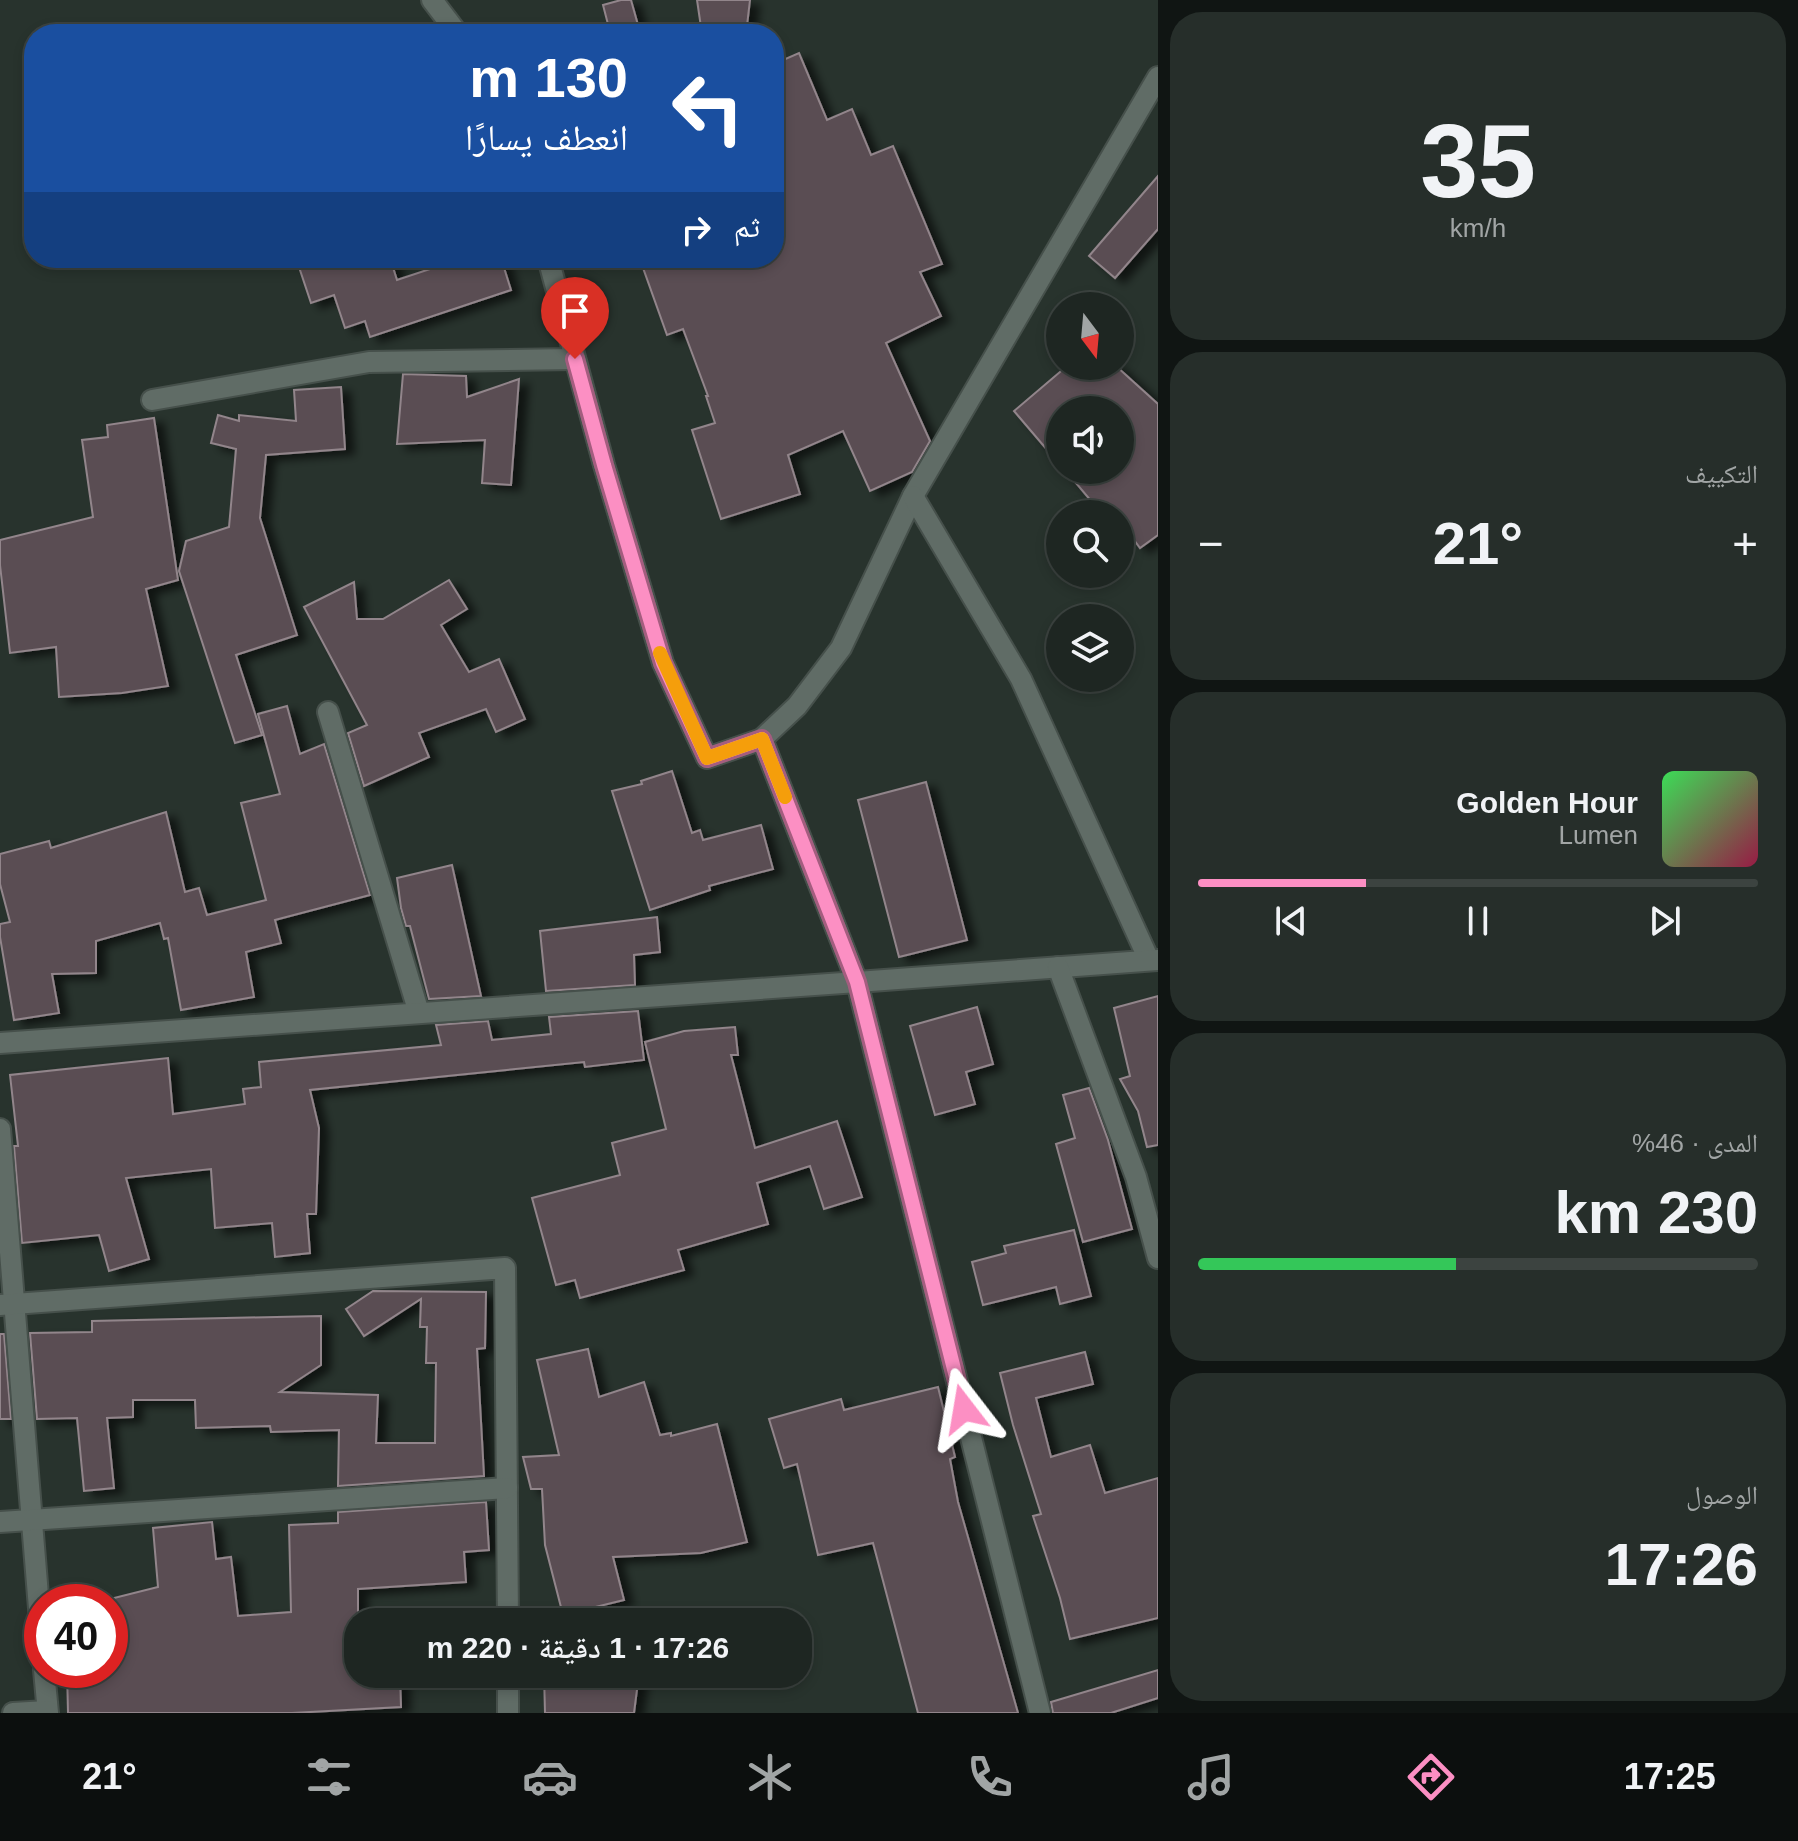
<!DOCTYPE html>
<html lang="ar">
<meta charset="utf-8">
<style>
body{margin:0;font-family:Helvetica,"Noto Naskh Arabic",sans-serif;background:#262e2a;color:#f1f3f6;direction:rtl;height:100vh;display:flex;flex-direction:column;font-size:30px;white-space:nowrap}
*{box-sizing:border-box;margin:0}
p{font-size:26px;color:#a1a5a5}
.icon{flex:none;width:44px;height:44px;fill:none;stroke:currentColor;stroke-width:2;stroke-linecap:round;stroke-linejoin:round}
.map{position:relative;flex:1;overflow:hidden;direction:ltr}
.details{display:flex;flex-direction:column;gap:12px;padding:12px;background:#101513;width:640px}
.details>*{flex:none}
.hud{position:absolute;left:24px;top:24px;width:760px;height:244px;border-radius:32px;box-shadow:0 4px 12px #0003,0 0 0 2px #3c4340;direction:rtl;background:#1a4fa0;color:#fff;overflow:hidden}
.needle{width:52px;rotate:164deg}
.fabs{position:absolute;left:1046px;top:292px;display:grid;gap:16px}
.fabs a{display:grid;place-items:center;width:88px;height:88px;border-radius:50%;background:#1e2622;box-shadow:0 4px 12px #0003,0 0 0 2px #3c4340;font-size:40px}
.speed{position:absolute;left:24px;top:1584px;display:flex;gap:16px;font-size:40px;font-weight:700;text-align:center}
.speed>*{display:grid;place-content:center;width:104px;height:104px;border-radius:50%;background:#1e2622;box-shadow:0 4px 12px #0003,0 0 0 2px #3c4340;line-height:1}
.speed .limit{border:12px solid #d22;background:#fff;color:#111}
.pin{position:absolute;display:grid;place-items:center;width:68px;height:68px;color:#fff;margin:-82px -34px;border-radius:50% 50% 50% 0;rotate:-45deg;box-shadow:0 0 8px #0007}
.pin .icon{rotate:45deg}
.me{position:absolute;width:88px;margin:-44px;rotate:346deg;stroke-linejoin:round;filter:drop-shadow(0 0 6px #0008)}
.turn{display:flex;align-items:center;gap:28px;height:168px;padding:0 24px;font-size:36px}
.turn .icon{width:104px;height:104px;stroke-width:2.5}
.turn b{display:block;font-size:56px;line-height:68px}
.then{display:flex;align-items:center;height:76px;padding:0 24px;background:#0003;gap:16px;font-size:30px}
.big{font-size:60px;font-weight:600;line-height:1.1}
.details .card{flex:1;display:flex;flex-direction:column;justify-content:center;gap:12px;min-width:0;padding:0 28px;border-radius:32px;background:#262e2a}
.details .dial{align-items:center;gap:0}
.dial b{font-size:104px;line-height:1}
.song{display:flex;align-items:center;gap:24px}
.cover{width:96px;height:96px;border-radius:12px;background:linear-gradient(135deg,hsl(130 70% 55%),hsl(340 70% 35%))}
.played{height:8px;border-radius:4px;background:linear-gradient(90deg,#fc8fc3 30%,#3c4340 30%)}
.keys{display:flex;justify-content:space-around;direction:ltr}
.heat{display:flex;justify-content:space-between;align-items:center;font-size:44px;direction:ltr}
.charge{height:12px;border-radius:6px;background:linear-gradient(90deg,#34c759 46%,#3c4340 0)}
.trip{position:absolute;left:344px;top:1608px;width:468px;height:80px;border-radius:32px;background:#1e2622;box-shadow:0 4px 12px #0003,0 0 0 2px #3c4340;font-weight:600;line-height:80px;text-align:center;direction:rtl}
.dock{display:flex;height:128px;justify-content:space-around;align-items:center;background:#0c0f0e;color:#a1a5a5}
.dock .icon{width:56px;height:56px}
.dock .current{color:#fc8fc3}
.dock b{font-size:36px;color:#f1f3f6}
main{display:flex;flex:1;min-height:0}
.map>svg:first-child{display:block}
.building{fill:#5a4e53;stroke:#92858b;stroke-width:2;filter:url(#shadow)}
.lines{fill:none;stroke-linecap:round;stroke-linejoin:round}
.minor-casing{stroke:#46504b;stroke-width:24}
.tertiary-casing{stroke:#46504b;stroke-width:24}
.minor{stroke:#606c66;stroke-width:20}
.tertiary{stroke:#606c66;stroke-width:20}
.route-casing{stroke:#a45d7f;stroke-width:20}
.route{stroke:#fc8fc3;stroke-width:14}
.slow{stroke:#f59e0b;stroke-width:14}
</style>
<main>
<section class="details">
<div class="card dial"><b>35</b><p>km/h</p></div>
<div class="card"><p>التكييف</p>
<div class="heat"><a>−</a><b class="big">21°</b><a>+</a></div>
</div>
<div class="card">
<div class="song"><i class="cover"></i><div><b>Golden Hour</b><p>Lumen</p></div></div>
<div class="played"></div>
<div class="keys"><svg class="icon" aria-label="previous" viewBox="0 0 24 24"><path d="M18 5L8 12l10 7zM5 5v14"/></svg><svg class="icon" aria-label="pause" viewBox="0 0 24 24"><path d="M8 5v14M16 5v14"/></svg><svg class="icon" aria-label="next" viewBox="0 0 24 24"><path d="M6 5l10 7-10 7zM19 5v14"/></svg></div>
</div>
<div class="card"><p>المدى · 46%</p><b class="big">230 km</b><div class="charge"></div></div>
<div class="card"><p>الوصول</p><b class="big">17:26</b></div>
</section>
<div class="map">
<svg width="1158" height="1713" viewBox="0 0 1158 1713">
<defs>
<filter id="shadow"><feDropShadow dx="9" dy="5" stdDeviation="4" flood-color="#0009"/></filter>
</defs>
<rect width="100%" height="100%" fill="#28332d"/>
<g class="building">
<polygon points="621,0 631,0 638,25 610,32 603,5"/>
<polygon points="697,0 750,0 746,34 702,34"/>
<polygon points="799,53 827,120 852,109 871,155 893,146 942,264 920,272 941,316 886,343 930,441 912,472 870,491 843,431 788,455 800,494 721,519 692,430 715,423 706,396 708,396 683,329 667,335 642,265 662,258 774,258 774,103 784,100 774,76 774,64"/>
<polygon points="1158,176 1158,229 1115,278 1089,256"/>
<polygon points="296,258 390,258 397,280 463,258 501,258 511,290 370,337 365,321 345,328 334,295 311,303"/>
<polygon points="1067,366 1116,366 1158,404 1158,535 1140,548 1120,521 1120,514 1102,514 1065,470 1120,470 1120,410 1060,410 1060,465 1014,411"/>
<polygon points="403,374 466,376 467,397 519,379 511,485 482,483 485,440 397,444"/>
<polygon points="341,387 345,449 266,455 260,518 297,635 236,655 262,735 235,743 179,571 186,541 229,527 236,449 211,443 218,415 239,421 239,415 296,421 294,390"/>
<polygon points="154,418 178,580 146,589 168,686 122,693 59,697 56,647 10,653 0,565 0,540 93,517 82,440 108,437 107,425"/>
<polygon points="449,580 467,609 441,625 469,672 499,659 525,719 496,732 486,709 419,733 429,757 364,786 348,733 367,725 304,607 354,582 357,619 383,619"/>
<polygon points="287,706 300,754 324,744 370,895 275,920 281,943 246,952 254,997 181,1010 168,938 164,939 160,923 96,941 96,973 52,974 59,1013 14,1020 0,937 0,924 10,922 0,884 0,854 49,841 51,848 166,812 185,892 199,888 207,915 266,900 241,803 280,794 258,714"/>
<polygon points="672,771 692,833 700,830 703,840 761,825 773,869 709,886 710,890 650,910 612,791 642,784 641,781"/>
<polygon points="926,782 967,940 899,957 858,800"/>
<polygon points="452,865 481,996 429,999 410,926 406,926 401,908 397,878"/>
<polygon points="657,917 660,952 634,955 635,985 546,991 540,931"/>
<polygon points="1158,996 1158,1145 1147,1147 1138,1111 1120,1079 1130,1076 1114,1008"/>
<polygon points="977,1007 993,1064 966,1072 975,1104 935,1115 910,1026"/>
<polygon points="638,1011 644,1060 585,1067 584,1062 310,1090 319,1128 316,1214 307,1214 310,1253 275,1257 272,1223 215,1228 211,1169 126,1178 149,1259 109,1271 99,1235 22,1243 14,1146 18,1146 10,1075 168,1058 173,1114 245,1104 243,1089 261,1087 259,1062 441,1045 436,1025 488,1021 492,1040 551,1034 549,1017"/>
<polygon points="735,1027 738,1055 731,1055 755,1148 837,1121 862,1197 824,1209 810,1166 757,1183 768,1224 678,1250 684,1270 580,1298 575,1280 556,1285 532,1198 620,1175 612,1143 666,1129 645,1042 684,1031"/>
<polygon points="1089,1088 1108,1140 1132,1229 1083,1242 1056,1144 1075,1138 1063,1095"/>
<polygon points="1074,1230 1091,1296 1060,1304 1056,1287 983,1305 972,1262 1006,1253 1004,1246"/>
<polygon points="373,1291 486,1292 485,1348 477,1349 484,1476 338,1486 339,1430 271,1432 270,1426 196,1428 195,1400 133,1400 133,1417 107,1418 114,1488 84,1491 77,1418 37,1419 30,1333 92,1332 92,1321 321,1316 321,1365 280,1392 378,1395 376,1443 435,1443 436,1363 426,1363 427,1327 420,1327 421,1299 364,1336 346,1309"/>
<polygon points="0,1334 4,1334 11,1419 0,1419"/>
<polygon points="588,1349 599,1397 644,1382 660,1435 671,1433 671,1436 717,1424 747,1542 701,1553 613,1557 624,1600 563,1615 545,1545 542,1489 531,1489 523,1457 559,1455 537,1360"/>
<polygon points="1085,1352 1093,1384 1036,1398 1051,1457 1090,1445 1105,1493 1158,1478 1158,1618 1070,1639 1060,1598 1033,1516 1041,1514 1013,1425 1000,1373"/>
<polygon points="938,1387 955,1457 950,1459 958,1502 1018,1713 918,1713 873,1543 818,1555 797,1464 784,1468 769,1419 841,1399 844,1410"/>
<polygon points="486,1502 489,1550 464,1552 466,1582 358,1589 358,1674 400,1674 401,1707 292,1713 68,1713 67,1670 110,1670 110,1599 158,1587 153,1528 212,1522 216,1559 231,1557 238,1616 291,1612 289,1525 338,1523 338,1512"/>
<polygon points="1158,1670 1158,1698 1111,1713 1053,1713 1051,1702"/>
<polygon points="544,1674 639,1674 634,1713 545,1713"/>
</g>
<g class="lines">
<defs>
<g id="minor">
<polyline points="432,0 458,34"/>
<polyline points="548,258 604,465 663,663 707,758 762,739 797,706 841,648 913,496 1158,77"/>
<polyline points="152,400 369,362 575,359"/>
<polyline points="913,496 1021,679 1149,960"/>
<polyline points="328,712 419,1013"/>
<polyline points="762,739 857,982 1158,960"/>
<polyline points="1058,967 1136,1177 1158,1258"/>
<polyline points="0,1129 42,1645"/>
<polyline points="0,1305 505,1268 508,1622"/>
<polyline points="0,1522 507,1488"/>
<polyline points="44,1670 48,1713"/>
<polyline points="508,1674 508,1713"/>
<polyline points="13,1713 47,1711"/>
</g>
<polyline id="tertiary" points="0,1043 857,982 1040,1713"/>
</defs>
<use href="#minor" class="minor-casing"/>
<use href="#tertiary" class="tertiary-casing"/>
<use href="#minor" class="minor"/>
<use href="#tertiary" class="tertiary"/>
</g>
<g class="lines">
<defs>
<polyline id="route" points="575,359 604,465 663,663 707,758 762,739 857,982 964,1409"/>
</defs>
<use href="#route" class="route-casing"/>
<use href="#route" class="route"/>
<polyline class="slow" points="660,653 707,758 762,739 785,797"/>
</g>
</svg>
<div class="fabs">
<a><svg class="needle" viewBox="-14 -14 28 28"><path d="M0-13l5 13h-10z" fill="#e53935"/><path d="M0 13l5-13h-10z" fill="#a1a5a5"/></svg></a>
<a><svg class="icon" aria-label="sound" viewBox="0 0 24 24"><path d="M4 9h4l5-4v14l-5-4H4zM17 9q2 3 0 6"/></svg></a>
<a><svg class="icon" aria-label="search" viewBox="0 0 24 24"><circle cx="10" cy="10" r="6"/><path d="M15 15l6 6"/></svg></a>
<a><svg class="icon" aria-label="layers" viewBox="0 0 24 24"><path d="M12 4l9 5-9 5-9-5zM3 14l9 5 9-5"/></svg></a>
</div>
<div class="speed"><div class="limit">40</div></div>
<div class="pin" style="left:575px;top:359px;background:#d93025"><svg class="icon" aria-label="arrive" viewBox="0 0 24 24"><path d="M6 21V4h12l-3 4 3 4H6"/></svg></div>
<svg class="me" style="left:964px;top:1409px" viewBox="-20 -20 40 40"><path d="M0-17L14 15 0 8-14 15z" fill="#fc8fc3" stroke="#fff" stroke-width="4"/></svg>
<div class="trip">17:26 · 1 دقيقة · 220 m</div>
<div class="hud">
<div class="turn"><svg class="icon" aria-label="left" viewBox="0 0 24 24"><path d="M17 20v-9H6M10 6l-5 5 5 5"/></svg><div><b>130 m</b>انعطف يسارًا</div></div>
<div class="then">ثم<svg class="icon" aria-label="right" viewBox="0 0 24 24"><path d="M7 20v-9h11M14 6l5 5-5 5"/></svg></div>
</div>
</div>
</main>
<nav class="dock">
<b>17:25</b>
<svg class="icon current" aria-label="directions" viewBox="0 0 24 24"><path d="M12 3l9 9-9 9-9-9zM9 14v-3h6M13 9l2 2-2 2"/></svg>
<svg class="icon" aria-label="music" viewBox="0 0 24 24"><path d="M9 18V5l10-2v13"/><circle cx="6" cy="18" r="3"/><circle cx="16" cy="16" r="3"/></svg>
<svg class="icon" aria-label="phone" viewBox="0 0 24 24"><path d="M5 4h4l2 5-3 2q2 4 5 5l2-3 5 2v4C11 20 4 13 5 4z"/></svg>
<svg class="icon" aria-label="climate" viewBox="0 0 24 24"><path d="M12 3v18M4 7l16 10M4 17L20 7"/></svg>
<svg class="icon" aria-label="car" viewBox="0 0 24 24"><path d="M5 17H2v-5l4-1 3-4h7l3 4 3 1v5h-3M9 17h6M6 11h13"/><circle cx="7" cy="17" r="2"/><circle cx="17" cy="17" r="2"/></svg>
<svg class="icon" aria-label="filters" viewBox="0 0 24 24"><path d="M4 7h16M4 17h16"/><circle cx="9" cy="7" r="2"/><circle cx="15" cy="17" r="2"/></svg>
<b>21°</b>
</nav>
